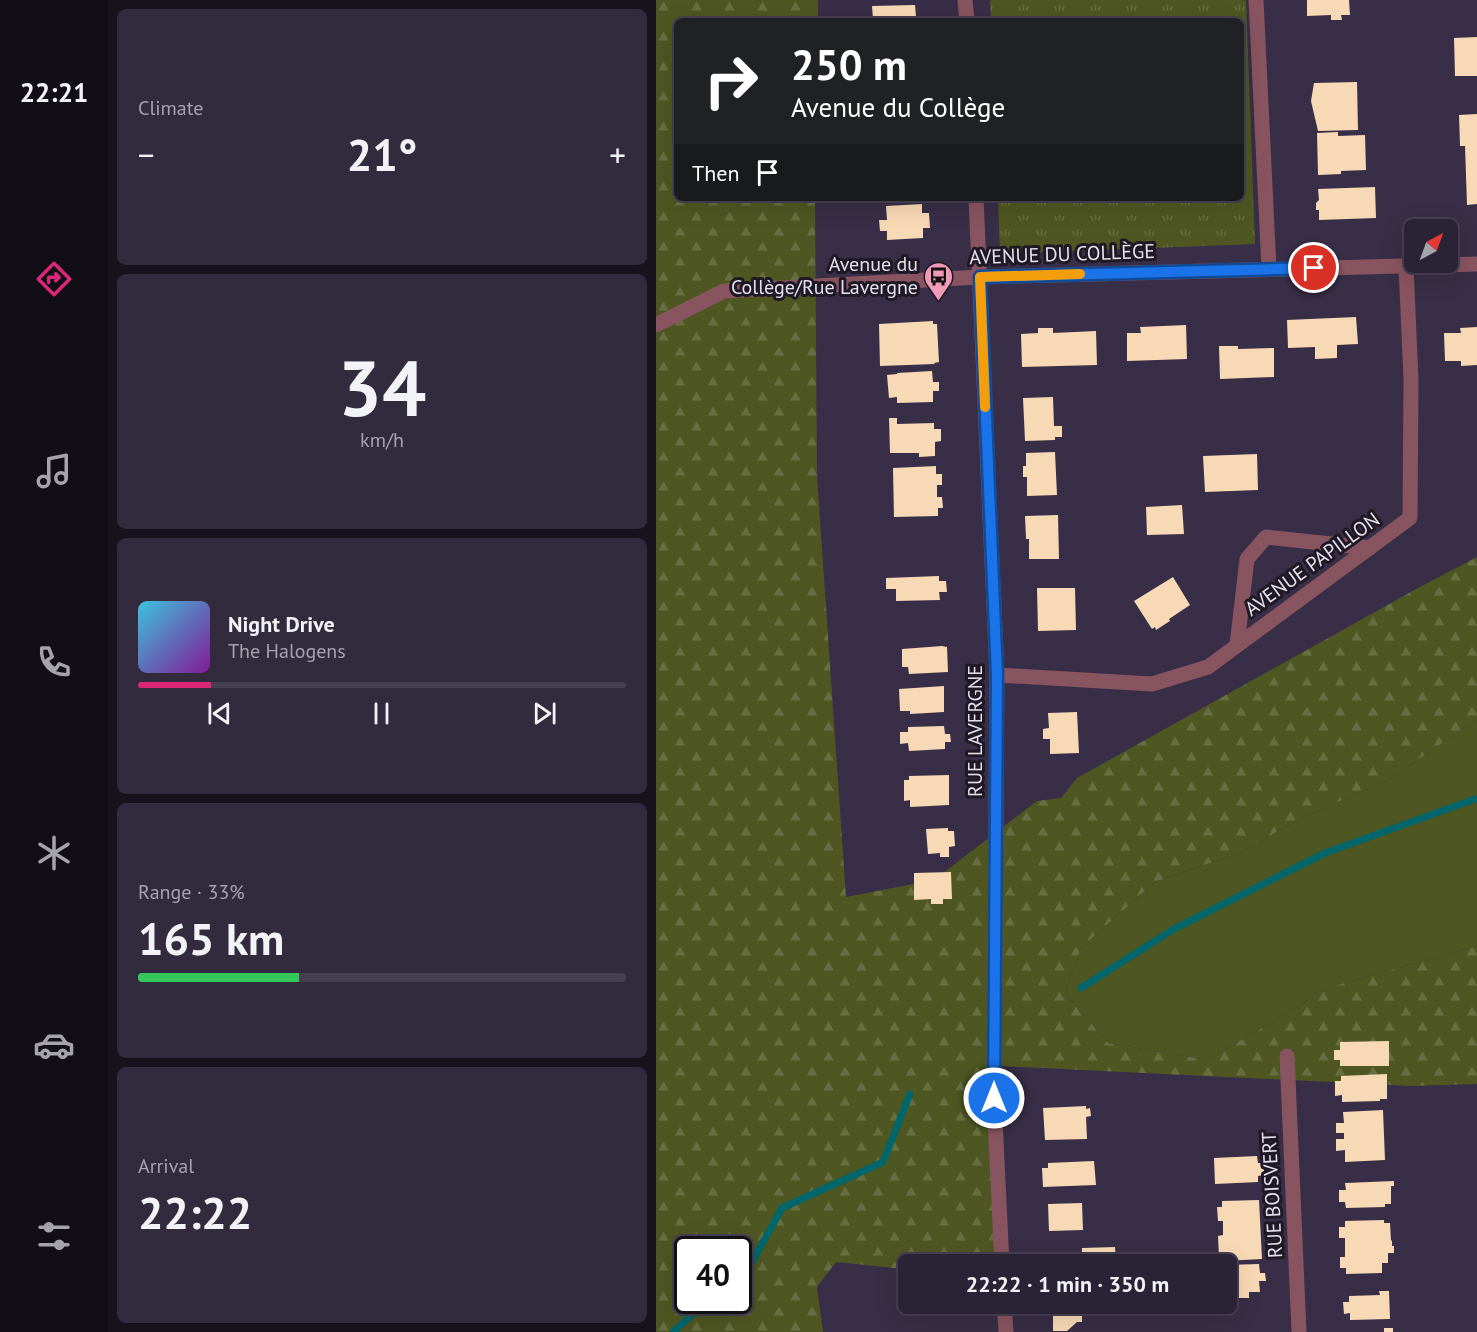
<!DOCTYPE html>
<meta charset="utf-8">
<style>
body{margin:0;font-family:"PT Sans",sans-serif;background:#322a3d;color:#f1f3f6;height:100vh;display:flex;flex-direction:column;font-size:22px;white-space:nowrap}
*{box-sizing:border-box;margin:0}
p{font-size:20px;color:#a5a4ad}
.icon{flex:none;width:33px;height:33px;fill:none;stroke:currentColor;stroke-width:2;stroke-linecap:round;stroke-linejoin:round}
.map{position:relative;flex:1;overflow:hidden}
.panel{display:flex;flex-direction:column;gap:9px;padding:9px;background:#17131d;width:548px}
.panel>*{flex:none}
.banner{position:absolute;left:18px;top:18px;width:570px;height:183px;border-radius:9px;box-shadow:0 6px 24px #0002,0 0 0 2px #463f50;background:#202124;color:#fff;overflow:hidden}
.needle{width:39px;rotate:41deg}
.controls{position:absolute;left:748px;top:219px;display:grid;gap:12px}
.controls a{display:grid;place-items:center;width:54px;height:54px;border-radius:9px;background:#2a2235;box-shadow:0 6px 24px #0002,0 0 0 2px #463f50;font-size:30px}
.speed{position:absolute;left:18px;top:1236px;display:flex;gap:12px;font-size:30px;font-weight:700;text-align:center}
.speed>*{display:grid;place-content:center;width:78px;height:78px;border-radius:50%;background:#2a2235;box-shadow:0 6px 24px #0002,0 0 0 2px #463f50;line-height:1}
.speed .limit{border:3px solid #111;border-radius:9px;background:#fff;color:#111}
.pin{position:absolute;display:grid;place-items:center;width:51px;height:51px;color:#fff;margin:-26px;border:3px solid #fff;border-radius:50%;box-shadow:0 2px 6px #0007}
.me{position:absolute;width:66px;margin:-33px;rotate:0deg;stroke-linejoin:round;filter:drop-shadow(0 0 4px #0008)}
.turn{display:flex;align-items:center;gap:21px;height:126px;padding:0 18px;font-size:27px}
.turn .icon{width:78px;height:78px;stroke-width:2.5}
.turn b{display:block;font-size:42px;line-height:51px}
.then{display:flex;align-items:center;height:57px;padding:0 18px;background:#0003;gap:12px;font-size:22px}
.big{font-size:45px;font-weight:600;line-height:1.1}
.panel .tile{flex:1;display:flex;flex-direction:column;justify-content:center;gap:9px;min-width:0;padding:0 21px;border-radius:9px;background:#322a3d}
.panel .dial{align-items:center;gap:0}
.dial b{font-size:78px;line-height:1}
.song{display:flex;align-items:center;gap:18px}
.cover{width:72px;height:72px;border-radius:9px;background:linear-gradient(135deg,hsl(190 70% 55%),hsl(290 70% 35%))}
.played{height:6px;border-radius:3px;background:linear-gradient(90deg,#db2777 15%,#463f50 15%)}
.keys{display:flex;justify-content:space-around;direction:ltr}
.heat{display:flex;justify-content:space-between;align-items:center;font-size:33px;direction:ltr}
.charge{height:9px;border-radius:4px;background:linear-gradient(90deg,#34c759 33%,#463f50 0)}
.trip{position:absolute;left:242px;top:1254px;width:339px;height:60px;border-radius:9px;background:#2a2235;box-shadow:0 6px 24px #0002,0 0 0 2px #463f50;font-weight:600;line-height:60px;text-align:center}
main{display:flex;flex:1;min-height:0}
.tabs{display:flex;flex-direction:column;width:108px;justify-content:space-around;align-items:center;background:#110e15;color:#a5a4ad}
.tabs .icon{width:42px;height:42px}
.tabs .active{color:#db2777}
.tabs b{font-size:27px;color:#f1f3f6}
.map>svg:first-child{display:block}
.grass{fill:#4e5722}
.forest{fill:url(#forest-firs);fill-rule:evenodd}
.park{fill:url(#park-tufts)}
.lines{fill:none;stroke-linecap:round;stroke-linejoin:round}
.stream{stroke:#01656c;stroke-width:7}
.building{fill:#f8d9b5}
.minor{stroke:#885460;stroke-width:15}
.route-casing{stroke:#114b97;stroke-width:15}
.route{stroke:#1a73e8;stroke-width:10}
.slow{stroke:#f59e0b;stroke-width:10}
.labels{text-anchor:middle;stroke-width:6;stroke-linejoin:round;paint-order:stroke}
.street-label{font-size:20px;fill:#e5dfee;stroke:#1e1924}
.poi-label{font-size:20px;fill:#e5dfee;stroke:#1e1924;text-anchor:end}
</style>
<main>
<nav class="tabs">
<b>22:21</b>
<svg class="icon active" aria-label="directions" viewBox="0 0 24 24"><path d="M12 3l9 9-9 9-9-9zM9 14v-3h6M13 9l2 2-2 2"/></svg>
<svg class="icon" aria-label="music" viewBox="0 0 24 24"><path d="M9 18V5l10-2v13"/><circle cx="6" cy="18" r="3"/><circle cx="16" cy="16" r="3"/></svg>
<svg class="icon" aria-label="phone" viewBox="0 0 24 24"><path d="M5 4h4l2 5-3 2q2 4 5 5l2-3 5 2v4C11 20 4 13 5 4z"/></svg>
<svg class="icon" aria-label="climate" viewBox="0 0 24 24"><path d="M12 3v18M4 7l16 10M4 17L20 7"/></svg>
<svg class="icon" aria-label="car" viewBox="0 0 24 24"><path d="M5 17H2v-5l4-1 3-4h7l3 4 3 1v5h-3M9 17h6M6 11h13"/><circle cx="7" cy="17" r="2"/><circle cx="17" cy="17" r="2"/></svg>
<svg class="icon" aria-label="filters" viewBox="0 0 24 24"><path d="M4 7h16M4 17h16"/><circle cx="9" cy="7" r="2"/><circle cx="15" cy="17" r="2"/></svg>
</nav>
<section class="panel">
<div class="tile"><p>Climate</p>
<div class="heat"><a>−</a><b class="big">21°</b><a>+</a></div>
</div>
<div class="tile dial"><b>34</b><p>km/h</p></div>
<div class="tile">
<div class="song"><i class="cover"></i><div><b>Night Drive</b><p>The Halogens</p></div></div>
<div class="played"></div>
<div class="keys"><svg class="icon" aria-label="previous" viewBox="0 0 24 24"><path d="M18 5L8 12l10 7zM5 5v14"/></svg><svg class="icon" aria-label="pause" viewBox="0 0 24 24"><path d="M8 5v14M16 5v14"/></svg><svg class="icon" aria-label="next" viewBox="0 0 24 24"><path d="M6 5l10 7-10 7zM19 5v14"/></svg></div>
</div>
<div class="tile"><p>Range · 33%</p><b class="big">165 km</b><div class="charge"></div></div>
<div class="tile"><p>Arrival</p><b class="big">22:22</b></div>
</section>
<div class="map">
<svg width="822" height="1332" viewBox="0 0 822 1332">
<defs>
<pattern id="forest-firs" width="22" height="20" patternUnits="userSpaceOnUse" patternTransform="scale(1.5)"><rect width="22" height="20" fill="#4e5722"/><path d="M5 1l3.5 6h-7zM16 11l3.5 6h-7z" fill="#676f42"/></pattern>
<pattern id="park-tufts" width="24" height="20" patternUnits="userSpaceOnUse" patternTransform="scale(1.5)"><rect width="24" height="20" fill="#4e5722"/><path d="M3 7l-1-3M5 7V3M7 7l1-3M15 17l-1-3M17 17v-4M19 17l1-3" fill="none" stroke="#676f42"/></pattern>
</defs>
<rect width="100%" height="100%" fill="#382e47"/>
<polygon class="grass" points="821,721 821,946 674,987 552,1060 452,1043 409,993 425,948 499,882 583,853 648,817 732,780 804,731"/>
<path class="forest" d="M0,0H162V21H21V198H159L161,476L190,897L278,880L381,801L405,798L421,778L762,588L821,557V721L804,731L732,780L648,817L583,853L499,882L425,948L409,993L452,1043L552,1060L674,987L821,946V1084L756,1086L343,1066L351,1264H291L263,1261L256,1264H252V1267L248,1269L180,1262L161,1287L167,1332H0ZM32,1250H82V1300H32Z"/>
<polygon class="park" points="334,0 590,0 599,244 344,254 342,198 585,198 585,21 335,21"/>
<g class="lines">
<g class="stream">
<polyline points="425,988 518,929 669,853 822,798"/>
<polyline points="82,1275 95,1264 126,1208 227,1162 254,1094"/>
<polyline points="17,1332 53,1300"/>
</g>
</g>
<g class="building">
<polygon points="651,0 693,0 694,15 685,15 686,20 675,20 675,15 651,16"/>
<polygon points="259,5 260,17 266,17 266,21 219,21 219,19 217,19 216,6"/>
<polygon points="822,37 822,76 799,76 798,38"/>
<polygon points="701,82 702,130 662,131 655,101 658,83"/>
<polygon points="822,114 822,204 811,205 809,146 804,146 803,115"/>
<polygon points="682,132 682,136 709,135 710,170 685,171 685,174 662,175 661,133"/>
<polygon points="719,187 720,218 663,220 663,210 660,210 660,203 663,200 662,189"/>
<polygon points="266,204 266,213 273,213 274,228 267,228 267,238 231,240 231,231 224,231 223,220 231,220 230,206"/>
<polygon points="700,317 702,344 681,345 681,358 659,359 659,347 632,348 631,320"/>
<polygon points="277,321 277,324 281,324 283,362 278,363 279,364 224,366 223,324"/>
<polygon points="530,325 531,359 471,361 471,333 485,333 484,327"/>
<polygon points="822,327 822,365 805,366 805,361 789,361 788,333 805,333 804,328"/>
<polygon points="382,328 397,328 397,333 440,331 441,365 366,367 365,334 382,333"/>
<polygon points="563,346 582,346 582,349 618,348 618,377 564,379"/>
<polygon points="276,371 277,382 283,382 283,391 277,391 277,402 241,403 241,397 233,398 231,375 241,374 241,373"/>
<polygon points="397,397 398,426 406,426 406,437 399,437 399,440 369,441 367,398"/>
<polygon points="233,418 241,418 241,424 278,423 278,429 285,429 285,441 279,442 279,456 263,457 263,453 234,453"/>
<polygon points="399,452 401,495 371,496 371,477 367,477 367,466 370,466 370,453"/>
<polygon points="601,454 602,490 549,492 547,456"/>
<polygon points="280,466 280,474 286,474 286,485 281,485 281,497 286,497 287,508 282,508 282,516 238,517 237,468"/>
<polygon points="526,505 528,534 491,535 490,507"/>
<polygon points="402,515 403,559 373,559 373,539 370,539 369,516"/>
<polygon points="283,576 283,581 290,581 291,592 283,592 284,600 240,601 240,589 230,589 230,578"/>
<polygon points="517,577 534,605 513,619 514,621 500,630 499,627 496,629 478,601"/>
<polygon points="381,588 419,588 420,630 382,631"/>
<polygon points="286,646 291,647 292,672 253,674 252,667 246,667 246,649"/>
<polygon points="288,686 288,712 254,714 254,711 244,711 243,689"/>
<polygon points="421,712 423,753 394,754 394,739 387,739 387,729 393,728 392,713"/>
<polygon points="288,726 289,734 294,734 295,742 289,742 289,749 253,751 252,743 244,744 244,732 252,732 252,727"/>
<polygon points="293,775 293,805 254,807 254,800 248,801 248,780 253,780 253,776"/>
<polygon points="292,828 292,831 298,831 299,846 293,847 293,857 284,857 284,853 272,854 270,829"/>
<polygon points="295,872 296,899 287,899 287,904 275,904 275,899 258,900 258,873"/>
<polygon points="733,1041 733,1066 684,1066 684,1060 678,1060 678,1050 684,1050 684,1042"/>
<polygon points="731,1074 731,1099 724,1099 724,1101 686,1102 686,1095 679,1096 679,1081 685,1081 685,1076"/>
<polygon points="430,1106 430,1109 434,1108 435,1116 430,1117 431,1139 389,1140 387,1108"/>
<polygon points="727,1110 729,1160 689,1162 689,1150 680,1151 680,1139 688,1139 688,1133 680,1133 680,1123 688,1123 687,1112"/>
<polygon points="601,1156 602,1163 608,1163 608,1175 602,1176 602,1182 559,1184 558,1158"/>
<polygon points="438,1161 440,1185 387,1187 386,1168 392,1168 392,1163"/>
<polygon points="738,1181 738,1186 735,1186 735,1204 729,1204 729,1207 690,1208 689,1202 683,1202 683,1190 690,1190 689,1183"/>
<polygon points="603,1200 606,1259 568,1261 568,1258 563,1258 562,1236 567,1235 567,1221 562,1221 561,1207 566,1207 566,1201"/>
<polygon points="426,1203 427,1230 393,1231 392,1204"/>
<polygon points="728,1220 728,1223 734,1223 735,1241 736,1240 736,1246 738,1246 738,1253 732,1253 732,1263 726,1263 726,1273 690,1274 690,1268 684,1268 684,1257 689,1257 689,1238 683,1238 683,1227 689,1227 689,1221"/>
<polygon points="459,1247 460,1264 426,1264 426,1248"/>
<polygon points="500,1253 500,1264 472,1264 471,1255"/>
<polygon points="603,1264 604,1273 609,1273 610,1281 603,1281 604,1292 593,1292 593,1298 570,1298 570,1265"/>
<polygon points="723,1291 733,1291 734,1319 694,1320 694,1313 688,1314 687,1302 693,1302 693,1296 724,1295"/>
<polygon points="397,1304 421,1304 421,1308 426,1308 426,1322 421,1322 411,1331 397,1331"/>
<rect x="728" y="1328" width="9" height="4"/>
</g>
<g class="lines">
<g class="minor">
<polyline points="309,0 311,21"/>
<polyline points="600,0 613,269"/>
<polyline points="320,198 341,675 338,1098 346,1264"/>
<polyline points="0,325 68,291 324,277 822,264"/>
<polyline points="581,645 591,559 610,537 714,548"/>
<polyline points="341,675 496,684 552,667 754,518 755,380 750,266"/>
<polyline points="631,1056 643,1332"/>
<polyline points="348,1304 350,1332"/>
</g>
</g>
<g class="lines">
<defs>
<polyline id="route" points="338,1098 341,675 324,277 658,268"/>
</defs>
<use href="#route" class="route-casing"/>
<use href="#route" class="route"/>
<polyline class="slow" points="329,407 324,277 424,274"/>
</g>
<defs>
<symbol id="bus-pin" viewBox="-11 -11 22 30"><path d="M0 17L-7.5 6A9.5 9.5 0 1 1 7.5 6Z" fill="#f09ab7" stroke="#1e1924"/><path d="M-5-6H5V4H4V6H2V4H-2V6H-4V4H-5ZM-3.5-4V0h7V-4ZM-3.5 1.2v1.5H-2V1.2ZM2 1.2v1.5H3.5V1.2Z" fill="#111"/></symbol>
</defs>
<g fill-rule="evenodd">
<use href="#bus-pin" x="266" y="260" width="33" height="45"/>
</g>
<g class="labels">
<g class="street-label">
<text transform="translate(406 254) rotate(-2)" y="7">AVENUE DU COLLÈGE</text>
<text transform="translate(656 564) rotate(-36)" y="7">AVENUE PAPILLON</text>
<text transform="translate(319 731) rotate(-90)" y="7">RUE LAVERGNE</text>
<text transform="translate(616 1195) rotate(-93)" y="7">RUE BOISVERT</text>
</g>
<g class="poi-label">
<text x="262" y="271">Avenue du<tspan x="262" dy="23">Collège/Rue Lavergne</tspan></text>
</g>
</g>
</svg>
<div class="controls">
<a><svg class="needle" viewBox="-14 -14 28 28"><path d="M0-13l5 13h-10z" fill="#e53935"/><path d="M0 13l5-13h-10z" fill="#a5a4ad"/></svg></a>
</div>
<div class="speed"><div class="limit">40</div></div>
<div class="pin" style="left:658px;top:268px;background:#d93025"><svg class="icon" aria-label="arrive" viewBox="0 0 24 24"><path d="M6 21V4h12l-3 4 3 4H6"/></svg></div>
<svg class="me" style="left:338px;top:1098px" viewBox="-20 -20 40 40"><circle r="17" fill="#1a73e8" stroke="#fff" stroke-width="3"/><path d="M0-11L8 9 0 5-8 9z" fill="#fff"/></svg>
<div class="trip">22:22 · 1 min · 350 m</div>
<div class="banner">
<div class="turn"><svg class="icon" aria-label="right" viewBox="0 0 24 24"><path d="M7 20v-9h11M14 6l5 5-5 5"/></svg><div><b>250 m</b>Avenue du Collège</div></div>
<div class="then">Then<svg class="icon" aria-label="arrive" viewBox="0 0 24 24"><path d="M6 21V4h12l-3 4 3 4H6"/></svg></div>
</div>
</div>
</main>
